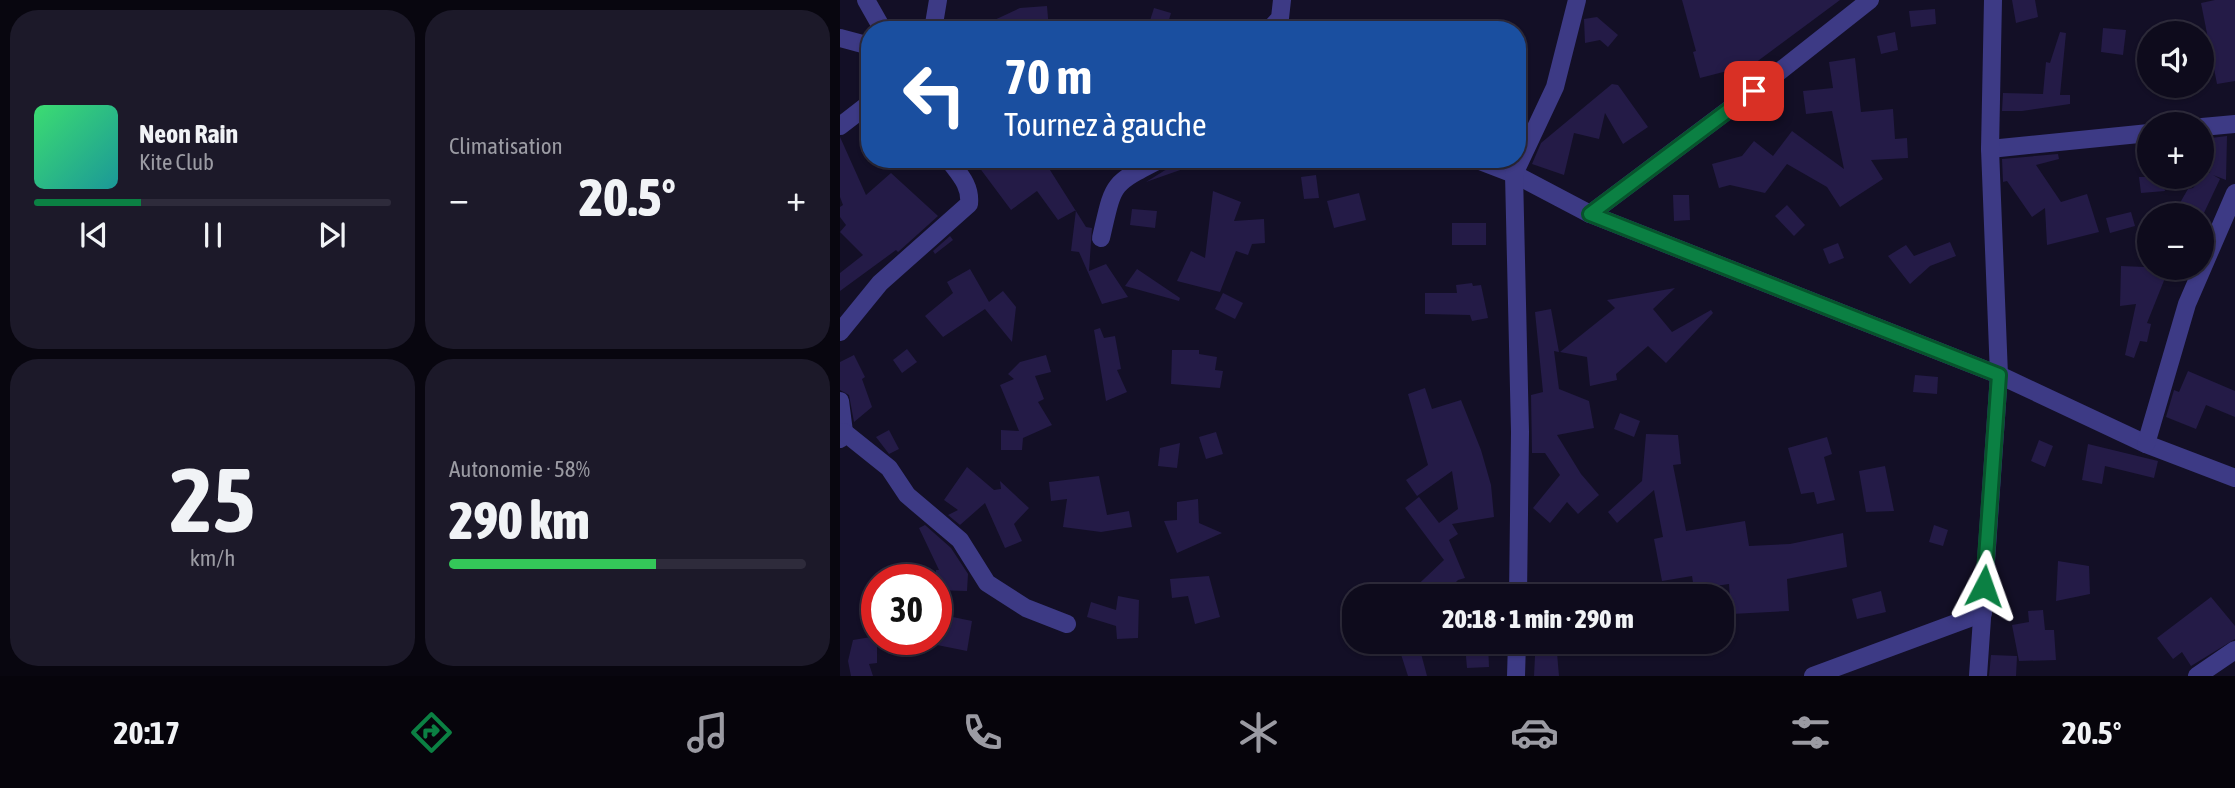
<!DOCTYPE html>
<html lang="fr">
<meta charset="utf-8">
<style>
body{margin:0;font-family:"Asap Condensed",sans-serif;background:#1c1929;color:#f1f3f6;height:100vh;display:flex;flex-direction:column;font-size:26px;white-space:nowrap}
*{box-sizing:border-box;margin:0}
p{font-size:23px;color:#9b9ba3}
.icon{flex:none;width:38px;height:38px;fill:none;stroke:currentColor;stroke-width:2;stroke-linecap:round;stroke-linejoin:round}
.map{position:relative;flex:1;overflow:hidden}
.panel{display:flex;flex-direction:column;gap:10px;padding:10px;background:#08060f;width:840px}
.panel>*{flex:none}
.hud{position:absolute;left:21px;top:21px;width:665px;height:147px;border-radius:28px;box-shadow:0 2px 5px #0004,0 0 0 2px #2e2b3b;background:#1a4fa0;color:#fff;overflow:hidden}
.buttons{position:absolute;left:1297px;top:21px;display:grid;gap:14px}
.buttons a{display:grid;place-items:center;width:77px;height:77px;border-radius:50%;background:#0e0b1c;box-shadow:0 2px 5px #0004,0 0 0 2px #2e2b3b;font-size:35px}
.speed{position:absolute;left:21px;top:564px;display:flex;gap:14px;font-size:35px;font-weight:700;text-align:center}
.speed>*{display:grid;place-content:center;width:91px;height:91px;border-radius:50%;background:#0e0b1c;box-shadow:0 2px 5px #0004,0 0 0 2px #2e2b3b;line-height:1}
.speed .limit{border:10px solid #d22;background:#fff;color:#111}
.pin{position:absolute;display:grid;place-items:center;width:60px;height:60px;color:#fff;margin:-30px;border-radius:14px;box-shadow:0 4px 10px #0006}
.me{position:absolute;width:77px;margin:-38px;rotate:4deg;stroke-linejoin:round;filter:drop-shadow(0 0 5px #0008)}
.turn{display:flex;align-items:center;gap:24px;height:147px;padding:0 28px;font-size:32px}
.turn .icon{width:91px;height:91px;stroke-width:2.5}
.turn b{display:block;font-size:49px;line-height:60px}
.big{font-size:52px;font-weight:800;line-height:1.1}
.panel .card{flex:1;display:flex;flex-direction:column;justify-content:center;gap:10px;min-width:0;padding:0 24px;border-radius:28px;background:#1c1929}
.panel .dial{align-items:center;gap:0}
.dial b{font-size:91px;line-height:1}
.song{display:flex;align-items:center;gap:21px}
.cover{width:84px;height:84px;border-radius:10px;background:linear-gradient(135deg,hsl(140 70% 55%),hsl(180 70% 35%))}
.played{height:7px;border-radius:4px;background:linear-gradient(90deg,#0b8043 30%,#2e2b3b 30%)}
.keys{display:flex;justify-content:space-around;direction:ltr}
.heat{display:flex;justify-content:space-between;align-items:center;font-size:38px;direction:ltr}
.charge{height:10px;border-radius:5px;background:linear-gradient(90deg,#34c759 58%,#2e2b3b 0)}
.panel .tiles{flex:1;display:grid;gap:10px;grid-template-columns:repeat(2,1fr)}
.trip{position:absolute;left:502px;top:584px;width:392px;height:70px;border-radius:28px;background:#0e0b1c;box-shadow:0 2px 5px #0004,0 0 0 2px #2e2b3b;font-weight:800;line-height:70px;text-align:center}
.dock{display:flex;height:112px;justify-content:space-around;align-items:center;background:#06040b;color:#9b9ba3}
.dock .icon{width:49px;height:49px}
.dock .active{color:#0b8043}
.dock b{font-size:32px;color:#f1f3f6}
main{display:flex;flex:1;min-height:0}
.map>svg:first-child{display:block}
.building{fill:#241b47}
.lines{fill:none;stroke-linecap:round;stroke-linejoin:round}
.minor{stroke:#3d3a85;stroke-width:18}
.route-casing{stroke:#07532c;stroke-width:18}
.route{stroke:#0b8043;stroke-width:12}
</style>
<main>
<section class="panel">
<div class="tiles">
<div class="card">
<div class="song"><i class="cover"></i><div><b>Neon Rain</b><p>Kite Club</p></div></div>
<div class="played"></div>
<div class="keys"><svg class="icon" aria-label="previous" viewBox="0 0 24 24"><path d="M18 5L8 12l10 7zM5 5v14"/></svg><svg class="icon" aria-label="pause" viewBox="0 0 24 24"><path d="M8 5v14M16 5v14"/></svg><svg class="icon" aria-label="next" viewBox="0 0 24 24"><path d="M6 5l10 7-10 7zM19 5v14"/></svg></div>
</div>
<div class="card"><p>Climatisation</p>
<div class="heat"><a>−</a><b class="big">20.5°</b><a>+</a></div>
</div>
<div class="card dial"><b>25</b><p>km/h</p></div>
<div class="card"><p>Autonomie · 58%</p><b class="big">290 km</b><div class="charge"></div></div>
</div>
</section>
<div class="map">
<svg width="1395" height="676" viewBox="0 0 1395 676">
<rect width="100%" height="100%" fill="#130f26"/>
<g class="building">
<polygon points="842,0 1000,0 903,72 899,68 860,78 853,52 856,51"/>
<polygon points="1172,0 1195,0 1198,17 1176,23"/>
<polygon points="1375,0 1395,0 1395,81 1377,84 1361,3"/>
<polygon points="207,6 209,30 133,30 180,8"/>
<polygon points="314,8 331,13 326,30 307,30"/>
<polygon points="1095,9 1096,24 1071,27 1069,11"/>
<polygon points="757,17 778,35 768,47 760,40 745,43 744,19"/>
<polygon points="1263,28 1286,30 1283,55 1261,52"/>
<polygon points="1055,32 1058,50 1041,54 1037,36"/>
<polygon points="1220,32 1226,33 1220,95 1230,95 1230,104 1182,111 1162,111 1163,93 1203,94 1206,62 1210,63"/>
<polygon points="1015,58 1021,112 1053,109 1055,139 1067,138 1068,158 1031,160 1043,179 1000,207 987,187 947,164 925,193 890,185 879,188 872,164 902,156 914,141 933,156 952,131 1004,169 992,111 966,114 963,91 993,88 989,62"/>
<polygon points="772,84 778,85 808,127 783,144 765,113 759,139 734,133 724,175 692,164 701,143"/>
<polygon points="1387,136 1386,180 1373,175 1380,179 1363,215 1333,215 1348,189 1353,188 1362,177 1362,170 1370,173 1371,138"/>
<polygon points="0,137 26,195 51,173 98,216 58,252 56,250 0,291 0,273 23,255 0,232 6,225 0,217 0,207 3,205 0,197"/>
<polygon points="1218,154 1219,159 1196,165 1221,202 1247,194 1259,232 1207,245 1205,208 1192,217 1167,181 1163,182 1162,159"/>
<polygon points="133,159 203,159 246,227 252,228 249,271 266,264 288,297 262,304 239,252 231,251 236,210 218,220 197,191 171,210"/>
<polygon points="332,159 363,162 306,182 327,169"/>
<polygon points="476,175 479,198 464,199 461,177"/>
<polygon points="1299,177 1322,177 1325,191 1301,193"/>
<polygon points="373,191 401,202 394,221 424,219 425,243 412,244 408,255 396,251 380,292 337,281 351,251 365,258"/>
<polygon points="519,193 526,220 494,228 487,201"/>
<polygon points="833,195 849,195 850,220 834,221"/>
<polygon points="947,205 965,225 954,236 935,216"/>
<polygon points="292,209 317,211 315,228 290,225"/>
<polygon points="1291,212 1295,226 1270,233 1266,218"/>
<rect x="612" y="223" width="34" height="22"/>
<polygon points="110,236 113,240 95,254 93,251"/>
<polygon points="1110,242 1116,256 1090,266 1070,284 1048,256 1066,245 1074,256"/>
<polygon points="998,243 1004,258 989,264 983,249"/>
<polygon points="1281,266 1329,268 1307,323 1311,324 1307,342 1300,341 1294,358 1285,355 1296,304 1280,306"/>
<polygon points="130,269 149,302 163,291 176,307 172,342 145,309 103,337 85,316 113,293 107,282"/>
<polygon points="297,269 340,298 339,301 285,286"/>
<polygon points="632,283 633,286 641,285 648,318 632,321 630,315 585,314 585,293 617,293 616,285"/>
<polygon points="835,288 813,309 832,332 871,310 873,313 826,363 808,346 776,374 777,380 750,386 747,357 720,352 775,308 767,300"/>
<polygon points="383,293 403,303 395,319 375,309"/>
<polygon points="711,309 719,352 714,351 719,389 749,401 754,428 717,435 741,474 759,495 738,514 727,502 710,523 693,508 720,475 705,453 692,453 691,395 703,392 695,312"/>
<polygon points="260,328 264,338 275,336 281,369 277,370 287,392 266,401 254,330"/>
<polygon points="67,349 77,362 62,373 53,360"/>
<polygon points="332,350 359,350 359,354 377,357 375,370 383,371 380,388 331,384"/>
<polygon points="14,355 25,377 22,379 32,407 14,422 9,395 0,390 0,362"/>
<polygon points="206,355 211,372 195,376 204,399 198,402 212,425 183,438 182,450 161,450 161,430 179,431 160,385 174,379 168,374 180,362"/>
<polygon points="1348,371 1395,391 1395,417 1366,405 1356,429 1326,417 1334,390 1339,392"/>
<polygon points="1075,375 1098,377 1097,394 1073,392"/>
<polygon points="585,388 592,409 621,400 641,450 651,485 654,517 612,524 618,534 609,540 625,578 618,580 601,597 565,597 604,560 565,508 579,497 599,523 618,509 612,471 577,496 566,480 588,465 568,394"/>
<polygon points="780,413 800,421 794,437 774,429"/>
<polygon points="49,430 59,449 49,454 36,437"/>
<polygon points="376,432 383,454 366,459 359,437"/>
<polygon points="806,434 838,435 841,464 833,465 846,531 905,521 909,546 950,544 1003,533 1007,567 947,579 949,611 891,614 889,584 854,589 852,576 822,581 814,539 823,537 814,490 777,523 768,512 802,481"/>
<polygon points="987,437 992,454 984,457 995,500 977,504 974,492 961,494 948,448"/>
<polygon points="1199,440 1213,446 1205,467 1191,461"/>
<polygon points="340,443 337,468 318,466 320,448"/>
<polygon points="1248,444 1318,461 1314,478 1265,466 1262,484 1242,480"/>
<polygon points="1045,466 1054,511 1026,512 1019,471"/>
<polygon points="127,467 154,490 161,489 160,481 189,508 174,524 182,541 165,548 145,503 120,525 108,515 118,510 104,500"/>
<polygon points="259,476 267,515 289,511 292,527 261,532 223,527 227,499 211,501 209,482"/>
<polygon points="358,499 359,523 382,533 337,553 324,521 337,520 337,502"/>
<polygon points="85,525 111,548 128,574 127,591 96,590 96,570 99,570 79,528"/>
<polygon points="1094,525 1108,530 1103,546 1089,542"/>
<polygon points="1218,561 1249,566 1250,594 1216,601"/>
<polygon points="369,576 380,617 355,624 348,596 332,598 330,579"/>
<polygon points="1041,591 1046,612 1017,619 1012,599"/>
<polygon points="278,596 299,600 298,638 277,639 276,626 247,617 251,602 276,610"/>
<polygon points="1371,597 1395,626 1395,639 1351,666 1342,652 1333,659 1317,638"/>
<polygon points="1203,610 1205,630 1214,630 1216,660 1179,661 1172,625 1189,622 1188,611"/>
<polygon points="103,615 132,621 127,651 97,645"/>
<polygon points="37,636 37,663 29,664 33,676 11,676 8,661 13,640"/>
<polygon points="557,642 578,642 587,676 568,676"/>
<polygon points="648,643 649,667 627,668 625,645"/>
<polygon points="717,653 719,676 694,676 695,656"/>
<polygon points="1151,655 1177,656 1176,676 1149,676"/>
</g>
<g class="lines">
<g class="minor">
<polyline points="26,0 43,30"/>
<polyline points="93,30 98,0"/>
<polyline points="429,30 440,18 442,0"/>
<polyline points="0,38 30,46"/>
<polyline points="0,126 30,103"/>
<polyline points="1362,127 1395,124"/>
<polyline points="1150,149 1309,133"/>
<polyline points="635,159 674,174 750,214 1159,375 1306,444 1395,478"/>
<polyline points="750,214 935,75 1030,0"/>
<path d="M261,238C274,182 270,185 321,159"/>
<path d="M0,332L40,283L129,204C131,185 119,174 108,159"/>
<polyline points="0,401 4,432 0,439"/>
<polyline points="4,432 49,468 67,495 120,540 147,583 186,608 227,624"/>
<polyline points="1306,444 1347,304 1395,193"/>
<polyline points="678,597 680,432 674,174 715,87 737,0"/>
<polyline points="676,676 677,642"/>
<polyline points="973,676 1143,613"/>
<polyline points="1138,676 1159,375 1150,149 1153,0"/>
<polyline points="1357,676 1395,650"/>
</g>
</g>
<g class="lines">
<defs>
<polyline id="route" points="914,91 750,214 1159,375 1144,586"/>
</defs>
<use href="#route" class="route-casing"/>
<use href="#route" class="route"/>
</g>
</svg>
<div class="buttons">
<a><svg class="icon" aria-label="sound" viewBox="0 0 24 24"><path d="M4 9h4l5-4v14l-5-4H4zM17 9q2 3 0 6"/></svg></a>
<a>+</a>
<a>−</a>
</div>
<div class="speed"><div class="limit">30</div></div>
<div class="pin" style="left:914px;top:91px;background:#d93025"><svg class="icon" aria-label="arrive" viewBox="0 0 24 24"><path d="M6 21V4h12l-3 4 3 4H6"/></svg></div>
<svg class="me" style="left:1144px;top:586px" viewBox="-20 -20 40 40"><path d="M0-17L14 15 0 8-14 15z" fill="#0b8043" stroke="#fff" stroke-width="4"/></svg>
<div class="trip">20:18 · 1 min · 290 m</div>
<div class="hud">
<div class="turn"><svg class="icon" aria-label="left" viewBox="0 0 24 24"><path d="M17 20v-9H6M10 6l-5 5 5 5"/></svg><div><b>70 m</b>Tournez à gauche</div></div>
</div>
</div>
</main>
<nav class="dock">
<b>20:17</b>
<svg class="icon active" aria-label="directions" viewBox="0 0 24 24"><path d="M12 3l9 9-9 9-9-9zM9 14v-3h6M13 9l2 2-2 2"/></svg>
<svg class="icon" aria-label="music" viewBox="0 0 24 24"><path d="M9 18V5l10-2v13"/><circle cx="6" cy="18" r="3"/><circle cx="16" cy="16" r="3"/></svg>
<svg class="icon" aria-label="phone" viewBox="0 0 24 24"><path d="M5 4h4l2 5-3 2q2 4 5 5l2-3 5 2v4C11 20 4 13 5 4z"/></svg>
<svg class="icon" aria-label="climate" viewBox="0 0 24 24"><path d="M12 3v18M4 7l16 10M4 17L20 7"/></svg>
<svg class="icon" aria-label="car" viewBox="0 0 24 24"><path d="M5 17H2v-5l4-1 3-4h7l3 4 3 1v5h-3M9 17h6M6 11h13"/><circle cx="7" cy="17" r="2"/><circle cx="17" cy="17" r="2"/></svg>
<svg class="icon" aria-label="filters" viewBox="0 0 24 24"><path d="M4 7h16M4 17h16"/><circle cx="9" cy="7" r="2"/><circle cx="15" cy="17" r="2"/></svg>
<b>20.5°</b>
</nav>
